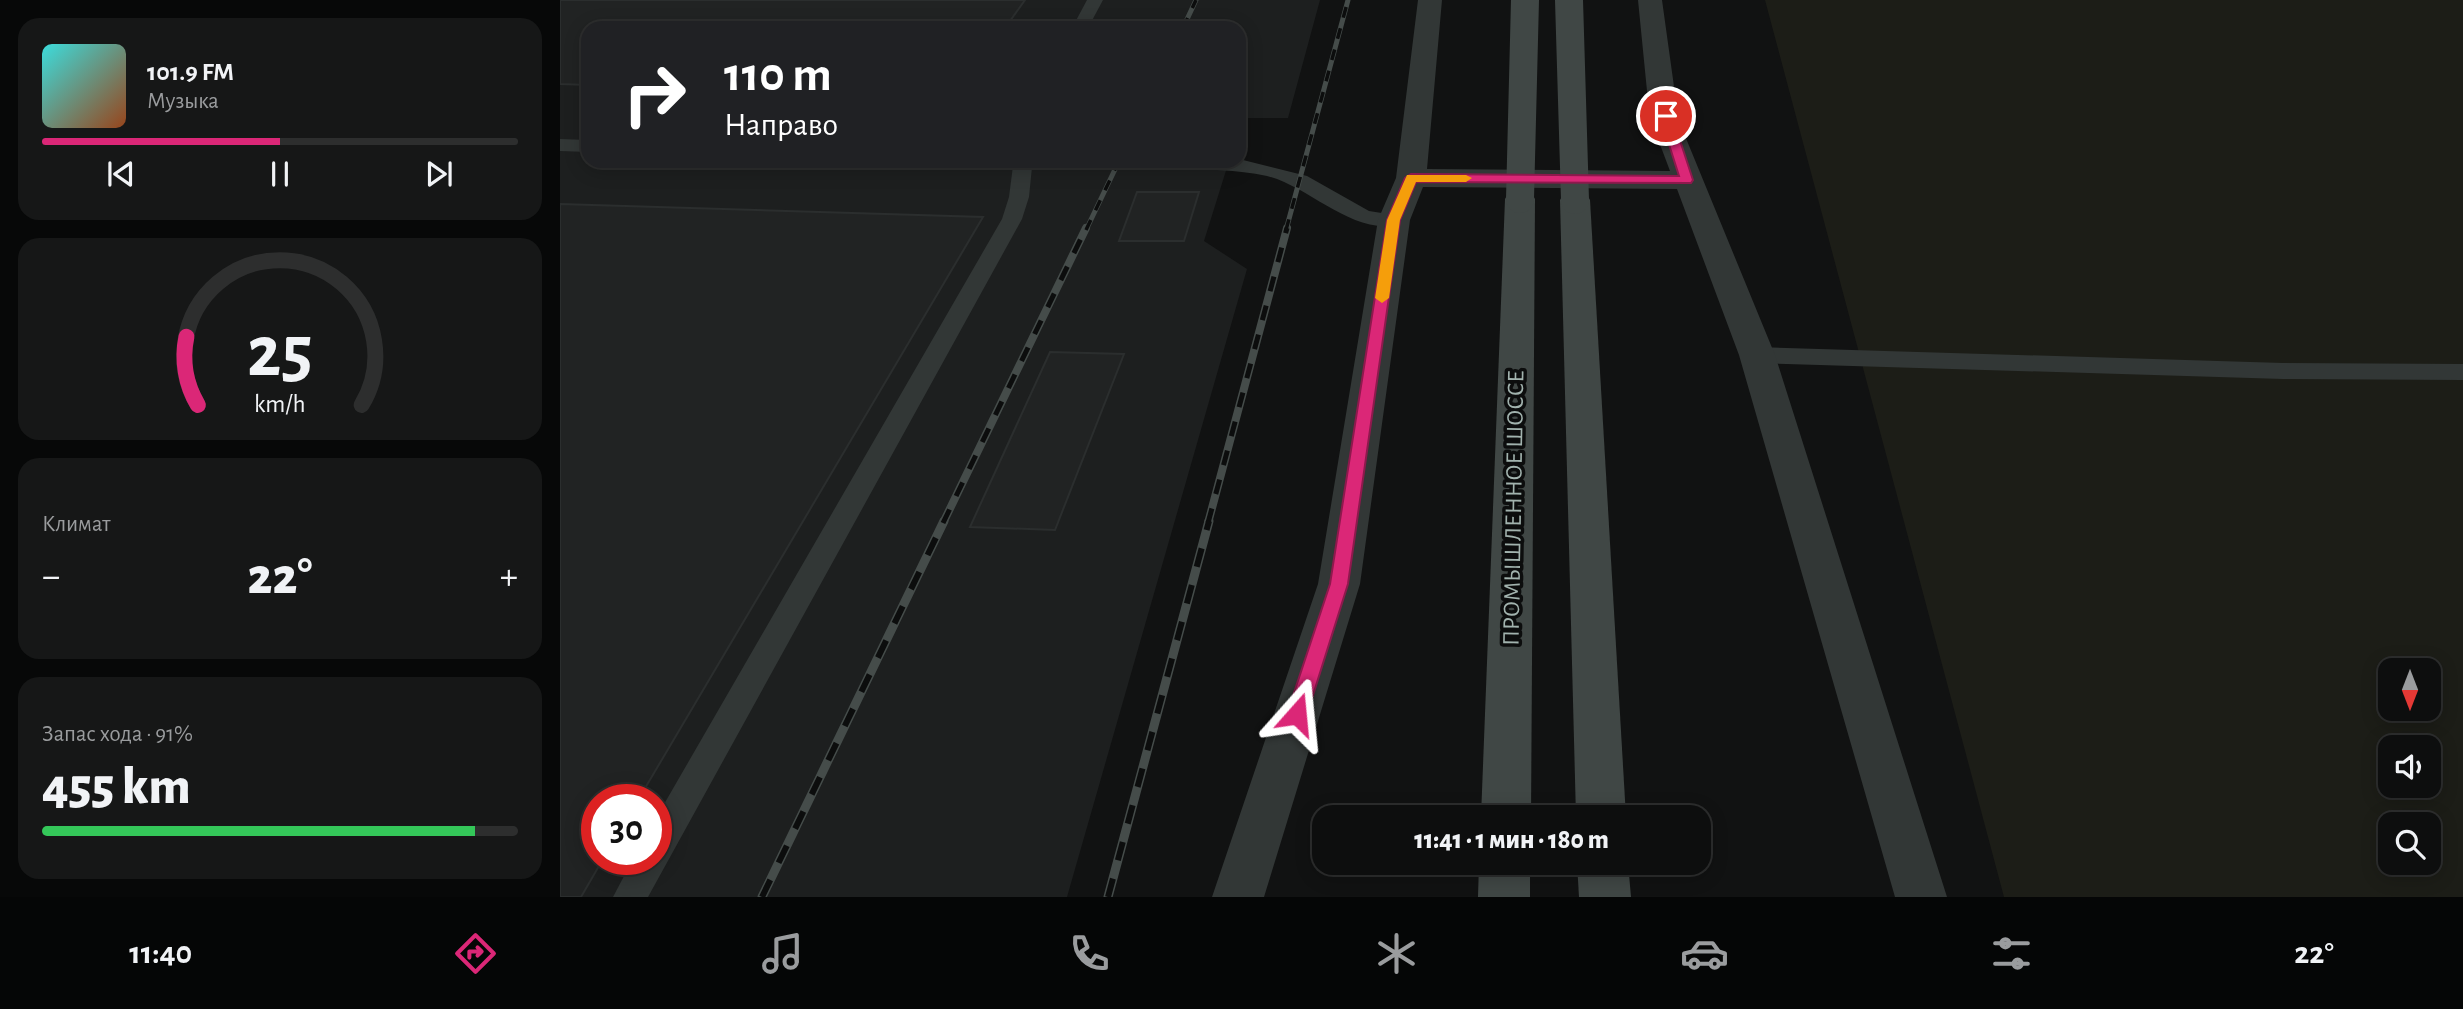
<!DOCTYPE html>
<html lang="ru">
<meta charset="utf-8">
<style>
body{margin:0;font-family:"Alegreya Sans",sans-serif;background:#161717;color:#f1f3f6;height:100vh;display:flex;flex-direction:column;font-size:26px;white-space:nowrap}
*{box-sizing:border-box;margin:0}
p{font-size:23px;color:#9a9c9e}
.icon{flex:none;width:38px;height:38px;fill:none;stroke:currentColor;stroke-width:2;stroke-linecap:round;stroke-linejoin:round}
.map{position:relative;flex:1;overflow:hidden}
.sheet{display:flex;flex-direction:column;gap:18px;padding:18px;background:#070808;width:560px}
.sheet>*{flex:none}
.hud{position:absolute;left:21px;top:21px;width:665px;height:147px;border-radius:21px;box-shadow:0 4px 18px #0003,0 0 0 2px #2d2e2e;background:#202124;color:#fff;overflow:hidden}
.needle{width:46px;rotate:180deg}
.buttons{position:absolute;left:1818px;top:658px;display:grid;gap:14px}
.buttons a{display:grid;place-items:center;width:63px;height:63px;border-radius:14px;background:#0d0e0e;box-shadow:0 4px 18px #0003,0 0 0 2px #2d2e2e;font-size:35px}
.speed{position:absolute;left:21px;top:784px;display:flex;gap:14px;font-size:35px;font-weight:700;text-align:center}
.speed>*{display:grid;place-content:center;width:91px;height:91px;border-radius:50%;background:#0d0e0e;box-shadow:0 4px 18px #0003,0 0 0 2px #2d2e2e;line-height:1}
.speed .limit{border:10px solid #d22;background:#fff;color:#111}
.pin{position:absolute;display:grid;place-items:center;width:60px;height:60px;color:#fff;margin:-30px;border:4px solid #fff;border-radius:50%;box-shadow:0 2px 7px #0007}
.me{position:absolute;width:77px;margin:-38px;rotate:18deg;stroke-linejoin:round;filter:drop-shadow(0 0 5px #0008)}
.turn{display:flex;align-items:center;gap:24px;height:147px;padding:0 28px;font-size:32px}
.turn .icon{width:91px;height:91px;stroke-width:2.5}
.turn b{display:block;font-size:49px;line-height:60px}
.big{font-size:52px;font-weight:800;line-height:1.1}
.sheet .card{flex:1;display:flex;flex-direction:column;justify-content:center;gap:10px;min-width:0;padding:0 24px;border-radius:21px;background:#161717}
.sheet .dial{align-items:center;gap:0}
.dial svg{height:182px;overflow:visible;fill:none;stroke:#2d2e2e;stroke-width:7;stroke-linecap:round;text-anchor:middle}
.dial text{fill:#f1f3f6;stroke:none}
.song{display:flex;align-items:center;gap:21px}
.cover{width:84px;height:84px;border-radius:10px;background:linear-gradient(135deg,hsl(180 70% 55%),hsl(20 70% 35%))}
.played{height:7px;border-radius:4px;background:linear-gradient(90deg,#db2777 50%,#2d2e2e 50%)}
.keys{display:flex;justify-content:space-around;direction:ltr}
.heat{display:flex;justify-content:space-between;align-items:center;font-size:38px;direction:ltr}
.charge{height:10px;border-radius:5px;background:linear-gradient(90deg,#34c759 91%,#2d2e2e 0)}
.trip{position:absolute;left:752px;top:805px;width:399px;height:70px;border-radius:21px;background:#0d0e0e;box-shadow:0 4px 18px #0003,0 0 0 2px #2d2e2e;font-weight:800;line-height:70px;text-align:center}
.menu{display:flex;height:112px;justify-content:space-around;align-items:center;background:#050606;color:#9a9c9e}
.menu .icon{width:49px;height:49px}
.menu .selected{color:#db2777}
.menu b{font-size:32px;color:#f1f3f6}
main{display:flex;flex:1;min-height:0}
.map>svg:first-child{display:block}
.built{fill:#1d1f1f;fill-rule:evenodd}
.green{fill:#1c1d17;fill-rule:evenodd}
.building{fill:#212323;stroke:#2b2e2e;stroke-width:2}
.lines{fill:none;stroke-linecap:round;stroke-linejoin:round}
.lane{fill:#323736;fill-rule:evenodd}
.street{fill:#323736;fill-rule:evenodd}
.secondary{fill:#404745;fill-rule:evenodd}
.rail-far2-casing{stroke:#454c4a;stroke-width:5}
.rail-far1-casing{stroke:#454c4a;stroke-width:8}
.rail-casing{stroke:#454c4a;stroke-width:9}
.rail-far2{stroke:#0c0d0d;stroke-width:3.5;stroke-dasharray:11;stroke-linecap:butt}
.rail-far1{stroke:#0c0d0d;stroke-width:5;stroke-dasharray:15;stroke-linecap:butt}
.rail{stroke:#0c0d0d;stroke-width:6;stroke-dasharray:19;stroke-linecap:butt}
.secondary-bridge{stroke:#404745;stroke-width:28}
.route{fill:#db2777;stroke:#8e194d;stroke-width:2}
.slow{fill:#f59e0b}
.labels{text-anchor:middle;stroke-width:7;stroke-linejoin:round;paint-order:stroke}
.street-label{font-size:24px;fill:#a2b3ae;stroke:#0c0d0d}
</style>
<main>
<section class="sheet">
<div class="card">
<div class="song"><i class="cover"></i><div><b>101.9 FM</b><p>Музыка</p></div></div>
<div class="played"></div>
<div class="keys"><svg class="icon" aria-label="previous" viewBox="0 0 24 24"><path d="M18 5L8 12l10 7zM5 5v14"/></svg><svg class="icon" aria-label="pause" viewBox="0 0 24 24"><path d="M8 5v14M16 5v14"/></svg><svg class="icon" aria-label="next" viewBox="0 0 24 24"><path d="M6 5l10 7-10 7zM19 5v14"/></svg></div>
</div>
<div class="card dial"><svg viewBox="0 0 100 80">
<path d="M14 69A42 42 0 1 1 86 69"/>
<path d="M14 69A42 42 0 0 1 9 39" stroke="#db2777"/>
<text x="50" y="56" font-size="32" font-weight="700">25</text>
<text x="50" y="72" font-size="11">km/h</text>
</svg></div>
<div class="card"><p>Климат</p>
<div class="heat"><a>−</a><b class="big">22°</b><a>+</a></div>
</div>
<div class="card"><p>Запас хода · 91%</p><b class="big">455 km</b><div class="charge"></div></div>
</section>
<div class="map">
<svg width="1903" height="897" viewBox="0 0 1903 897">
<rect width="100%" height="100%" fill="#111212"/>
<path class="built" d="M0,0H760L728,118H683L679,130V28H28V161H669L644,241L687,269L507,897H0ZM37,800H96V859H37Z"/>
<path class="green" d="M1205,0H1903V897H1444ZM1830,670H1869V709H1830ZM1830,747H1869V786H1830ZM1830,824H1869V863H1830Z"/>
<g class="building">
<polygon points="0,0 465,0 445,28 28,28 28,85 0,84"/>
<polygon points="577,192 639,192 624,241 559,241"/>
<polygon points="0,204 423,217 78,800 37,800 37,859 43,859 21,897 0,897"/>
<polygon points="490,352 564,354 495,530 410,527"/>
</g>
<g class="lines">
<g class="lane">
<polygon points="527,0 543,0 528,28 512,28"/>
<polygon points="0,139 28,140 28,152 0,151"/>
<path d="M679,159L747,176L809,211L841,216L844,220L841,224C793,237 751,187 707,176C676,169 646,171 615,166C609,165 610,166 607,161Z"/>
<polygon points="446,161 509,161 500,167 472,167 469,197 462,219 88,897 53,897 73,859 96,859 96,818 442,219 449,197 453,166"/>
<polygon points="1197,347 1723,363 1903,364 1903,380 1723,379 1197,363 1189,361 1186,355 1189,349"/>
</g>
<polygon class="street" points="858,0 882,0 867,169 1110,171 1095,131 1088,101 1078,0 1102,0 1116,101 1123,131 1215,355 1387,897 1335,897 1179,355 1117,189 863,187 850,220 800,584 704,897 652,897 758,584 818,220 836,178"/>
<g class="secondary">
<polygon points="960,189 971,192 975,199 971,817 921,817 945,199 949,192"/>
<polygon points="1015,190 1026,193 1030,200 1066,817 1016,817 1000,200 1004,193"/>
<polygon points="919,863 970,863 970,897 918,897"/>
<polygon points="1017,863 1068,863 1071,897 1019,897"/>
</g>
<defs>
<g id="rail-far2">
<polyline points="623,28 636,0"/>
<polyline points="526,230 559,161"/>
<polyline points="726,230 788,0"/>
</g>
<g id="rail-far1">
<polyline points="383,523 526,228"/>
<polyline points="648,523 727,228"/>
</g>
<g id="rail">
<polyline points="202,897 384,521"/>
<polyline points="548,897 649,521"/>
</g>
</defs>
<use href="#rail-far2" class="rail-far2-casing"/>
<use href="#rail-far1" class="rail-far1-casing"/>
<use href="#rail" class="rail-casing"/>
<use href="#rail-far2" class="rail-far2"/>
<use href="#rail-far1" class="rail-far1"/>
<use href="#rail" class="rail"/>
<g class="secondary-bridge">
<polyline points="1009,0 1015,200"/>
<polyline points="960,199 965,0"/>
</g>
</g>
<polygon class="route" points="1106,112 1112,116 1133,180 1131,183 856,182 840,220 788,584 747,714 744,720 737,723 730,720 727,714 770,584 827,220 845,178 851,174 1119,176 1100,116"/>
<polygon class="slow" points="847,175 906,175 912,178 906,182 856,182 840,220 829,298 822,303 815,298 827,220"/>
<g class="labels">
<g class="street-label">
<text transform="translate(953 508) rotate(-89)" y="8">ПРОМЫШЛЕННОЕ ШОССЕ</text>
</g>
</g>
</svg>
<div class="buttons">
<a><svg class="needle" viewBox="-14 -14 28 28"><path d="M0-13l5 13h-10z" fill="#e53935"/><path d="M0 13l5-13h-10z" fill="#9a9c9e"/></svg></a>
<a><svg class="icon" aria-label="sound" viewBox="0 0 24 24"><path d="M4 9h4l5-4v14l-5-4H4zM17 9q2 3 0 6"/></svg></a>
<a><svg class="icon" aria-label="search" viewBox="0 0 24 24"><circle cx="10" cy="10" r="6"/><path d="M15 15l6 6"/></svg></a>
</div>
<div class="speed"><div class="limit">30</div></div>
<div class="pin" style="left:1106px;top:116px;background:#d93025"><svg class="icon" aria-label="arrive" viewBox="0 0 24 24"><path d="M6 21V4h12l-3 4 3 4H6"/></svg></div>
<svg class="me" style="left:737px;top:714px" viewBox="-20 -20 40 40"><path d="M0-17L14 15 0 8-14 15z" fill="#db2777" stroke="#fff" stroke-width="4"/></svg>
<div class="trip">11:41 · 1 мин · 180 m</div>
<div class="hud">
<div class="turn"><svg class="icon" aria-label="right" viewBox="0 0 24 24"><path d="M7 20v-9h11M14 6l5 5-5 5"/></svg><div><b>110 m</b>Направо</div></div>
</div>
</div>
</main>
<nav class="menu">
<b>11:40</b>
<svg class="icon selected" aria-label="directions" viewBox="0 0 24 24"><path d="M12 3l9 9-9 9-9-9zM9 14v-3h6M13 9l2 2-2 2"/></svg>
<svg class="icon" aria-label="music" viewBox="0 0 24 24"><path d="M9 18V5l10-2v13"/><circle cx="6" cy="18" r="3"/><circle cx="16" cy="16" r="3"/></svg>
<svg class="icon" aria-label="phone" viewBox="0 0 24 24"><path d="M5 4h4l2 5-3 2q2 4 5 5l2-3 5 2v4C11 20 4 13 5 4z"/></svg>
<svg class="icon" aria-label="climate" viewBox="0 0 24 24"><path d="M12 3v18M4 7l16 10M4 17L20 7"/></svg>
<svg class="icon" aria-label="car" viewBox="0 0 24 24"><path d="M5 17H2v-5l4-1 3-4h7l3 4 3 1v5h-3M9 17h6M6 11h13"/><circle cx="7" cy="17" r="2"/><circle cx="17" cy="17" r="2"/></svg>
<svg class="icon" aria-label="filters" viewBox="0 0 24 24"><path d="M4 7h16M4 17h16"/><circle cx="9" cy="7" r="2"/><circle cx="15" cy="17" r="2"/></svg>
<b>22°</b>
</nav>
